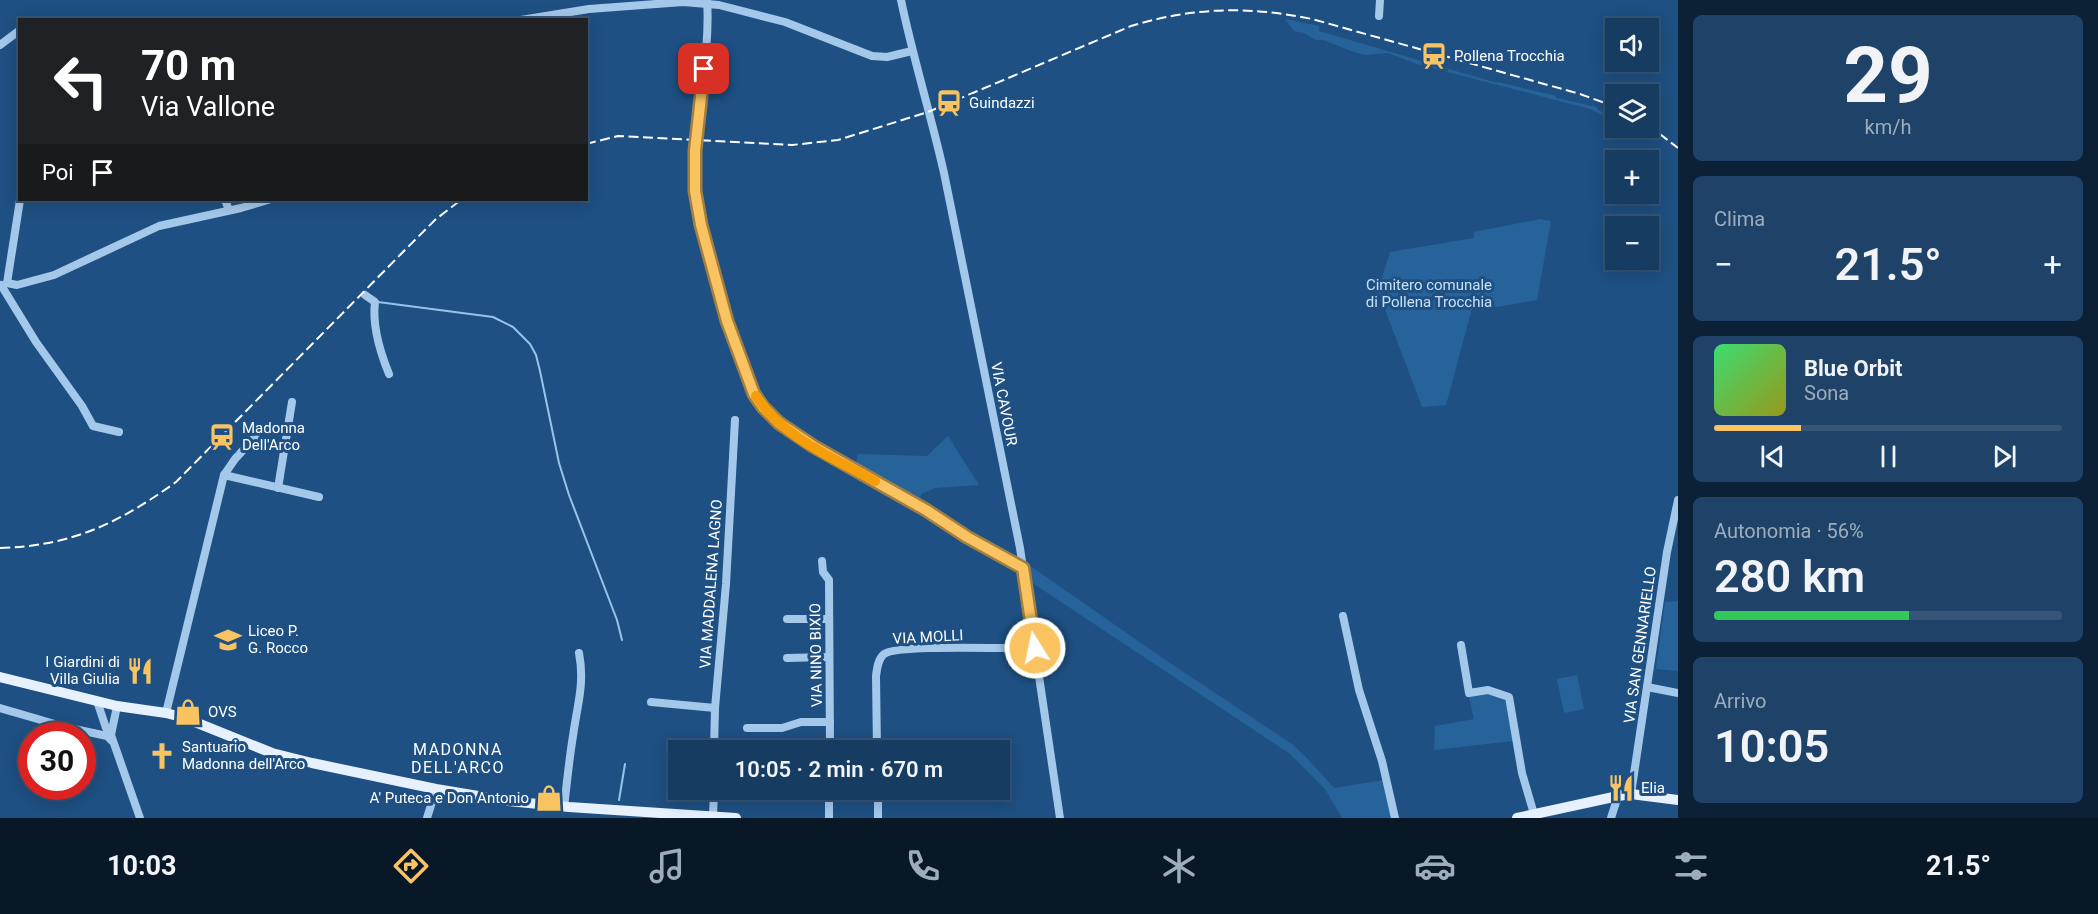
<!DOCTYPE html>
<html lang="it">
<meta charset="utf-8">
<style>
body{margin:0;font-family:Roboto,sans-serif;background:#1f4368;color:#f1f3f6;height:100vh;display:flex;flex-direction:column;font-size:22px;white-space:nowrap}
*{box-sizing:border-box;margin:0}
p{font-size:20px;color:#9eadbe}
.icon{flex:none;width:33px;height:33px;fill:none;stroke:currentColor;stroke-width:2;stroke-linecap:round;stroke-linejoin:round}
.map{position:relative;flex:1;overflow:hidden}
.details{display:flex;flex-direction:column;gap:15px;padding:15px;background:#0c2136;width:420px}
.details>*{flex:none}
.banner{position:absolute;left:18px;top:18px;width:570px;height:183px;border-radius:0px;box-shadow:0 3px 15px #0003,0 0 0 2px #355677;background:#202124;color:#fff;overflow:hidden}
.tools{position:absolute;left:1605px;top:18px;display:grid;gap:12px}
.tools a{display:grid;place-items:center;width:54px;height:54px;border-radius:0px;background:#163c62;box-shadow:0 3px 15px #0003,0 0 0 2px #355677;font-size:30px}
.speed{position:absolute;left:18px;top:722px;display:flex;gap:12px;font-size:30px;font-weight:700;text-align:center}
.speed>*{display:grid;place-content:center;width:78px;height:78px;border-radius:50%;background:#163c62;box-shadow:0 3px 15px #0003,0 0 0 2px #355677;line-height:1}
.speed .limit{border:9px solid #d22;background:#fff;color:#111}
.pin{position:absolute;display:grid;place-items:center;width:51px;height:51px;color:#fff;margin:-26px;border-radius:12px;box-shadow:0 3px 9px #0006}
.me{position:absolute;width:66px;margin:-33px;rotate:350deg;stroke-linejoin:round;filter:drop-shadow(0 0 4px #0008)}
.turn{display:flex;align-items:center;gap:21px;height:126px;padding:0 24px;font-size:27px}
.turn .icon{width:78px;height:78px;stroke-width:2.5}
.turn b{display:block;font-size:42px;line-height:51px}
.then{display:flex;align-items:center;height:57px;padding:0 24px;background:#0003;gap:12px;font-size:22px}
.big{font-size:45px;font-weight:600;line-height:1.1}
.details .widget{flex:1;display:flex;flex-direction:column;justify-content:center;gap:9px;min-width:0;padding:0 21px;border-radius:9px;background:#1f4368}
.details .dial{align-items:center;gap:0}
.dial b{font-size:78px;line-height:1}
.song{display:flex;align-items:center;gap:18px}
.cover{width:72px;height:72px;border-radius:9px;background:linear-gradient(135deg,hsl(140 70% 55%),hsl(60 70% 35%))}
.played{height:6px;border-radius:3px;background:linear-gradient(90deg,#f9c362 25%,#355677 25%)}
.keys{display:flex;justify-content:space-around;direction:ltr}
.heat{display:flex;justify-content:space-between;align-items:center;font-size:33px;direction:ltr}
.charge{height:9px;border-radius:4px;background:linear-gradient(90deg,#34c759 56%,#355677 0)}
.trip{position:absolute;left:668px;top:740px;width:342px;height:60px;border-radius:0px;background:#163c62;box-shadow:0 3px 15px #0003,0 0 0 2px #355677;font-weight:600;line-height:60px;text-align:center}
.tab-bar{display:flex;height:96px;justify-content:space-around;align-items:center;background:#091827;color:#9eadbe}
.tab-bar .icon{width:42px;height:42px}
.tab-bar .active{color:#f9c362}
.tab-bar b{font-size:27px;color:#f1f3f6}
main{display:flex;flex:1;min-height:0}
.map>svg:first-child{display:block}
.green{fill:#27639b}
.lines{fill:none;stroke-linecap:round;stroke-linejoin:round}
.stream{stroke:#97c4eb;stroke-width:2}
.minor{stroke:#a4c8ea;stroke-width:8}
.major{stroke:#e7f1fe;stroke-width:10}
.rail{stroke:#fff;stroke-width:2;stroke-dasharray:10 4.5;stroke-linecap:butt}
.route-casing{stroke:#a27f40;stroke-width:15}
.route{stroke:#f9c362;stroke-width:10}
.slow{stroke:#f59e0b;stroke-width:10}
.labels{text-anchor:middle;stroke-width:6;stroke-linejoin:round;paint-order:stroke}
.poi-label{font-size:15px;fill:#fff;stroke:#1e5083;text-anchor:start}
.park-label{font-size:15px;fill:#c8e0f7;stroke:#1e5083}
.street-label{font-size:15px;fill:#fff;stroke:#1e5083}
.neighbourhood-label{font-size:16px;letter-spacing:1.5px;fill:#fff;stroke:#1e5083}
</style>
<main>
<div class="map">
<svg width="1678" height="818" viewBox="0 0 1678 818">
<rect width="100%" height="100%" fill="#1e5083"/>
<g class="green">
<polygon points="1285,19 1319,26 1319,31 1497,83 1498,82 1556,96 1556,98 1597,107 1598,110 1615,118 1615,121 1590,109 1417,64 1388,53 1366,55 1354,52 1323,40 1316,40 1304,33 1294,31"/>
<polygon points="1540,219 1551,221 1537,300 1497,307 1474,301 1446,405 1422,407 1378,291 1390,252 1474,238 1474,232"/>
<polygon points="948,436 979,485 935,488 921,494 920,503 855,466 858,454 927,456"/>
<polygon points="1026,563 1167,661 1292,744 1306,757 1334,788 1384,780 1392,818 1342,818 1325,789 1290,754 1028,580"/>
<polygon points="1678,601 1678,671 1656,669 1665,602"/>
<polygon points="1577,675 1584,709 1564,713 1557,679"/>
<polygon points="1490,694 1500,697 1506,702 1513,741 1434,750 1435,726 1474,719 1469,697"/>
</g>
<g class="lines">
<g class="stream">
<polyline points="378,302 493,317 513,327 530,344 536,355 540,371 559,463 569,495 617,620 622,640"/>
<polyline points="619,800 625,764"/>
</g>
<g class="minor">
<path d="M707,0C711,57 694,114 694,172C694,217 735,376 765,409C799,445 865,476 910,501C948,523 984,548 1023,568"/>
<path d="M901,0C913,58 931,115 944,173L1020,548L1060,818"/>
<polyline points="1379,16 1380,0"/>
<polyline points="521,20 589,9 683,2 719,5 785,22 872,56 887,57 912,51"/>
<polyline points="0,45 20,30"/>
<polyline points="225,200 229,210"/>
<polyline points="7,283 17,285 54,275 159,226 241,208 268,200"/>
<polyline points="7,283 20,200"/>
<polyline points="1,285 36,342 82,406 93,426 119,432"/>
<path d="M365,295L375,302C372,326 380,352 389,374"/>
<polyline points="224,475 319,497"/>
<polyline points="278,488 292,402"/>
<polyline points="822,561 823,572 829,580 830,750"/>
<polyline points="1343,616 1359,690 1382,761 1395,818"/>
<polyline points="787,619 829,619"/>
<polyline points="1461,645 1469,693 1488,690 1509,697 1522,773 1534,814"/>
<polyline points="787,658 829,657"/>
<polyline points="1647,687 1678,693"/>
<polyline points="97,701 106,728 111,735 140,818"/>
<polyline points="651,702 715,708"/>
<polyline points="0,708 65,727 107,736 112,741"/>
<polyline points="166,713 224,475 235,459 256,436"/>
<polyline points="747,728 782,728 801,722 830,722"/>
<polyline points="111,735 117,706"/>
<polyline points="714,750 715,708 726,584 735,420"/>
<path d="M877,750L876,676C877,668 878,659 884,654C898,644 1010,649 1035,648"/>
<polyline points="878,789 878,818"/>
<polyline points="1631,794 1667,552 1678,500"/>
<path d="M564,807C567,783 569,760 573,736C577,706 585,684 579,653"/>
<polyline points="713,816 714,789"/>
<polyline points="427,818 436,789"/>
<polyline points="829,818 829,789"/>
<polyline points="1611,818 1618,796"/>
</g>
<g class="major">
<polyline points="0,677 117,706 166,713 185,718 272,753 312,763 436,789 508,801 569,807 736,818"/>
<polyline points="1517,818 1618,796 1631,794 1678,800"/>
</g>
<g class="rail">
<polyline points="1648,125 1678,148"/>
<path d="M586,144L618,136L792,145L838,140L928,112L1131,26C1195,7 1247,6 1312,19L1580,94L1616,107"/>
<path d="M0,548C72,546 119,523 176,482L401,254L436,219L461,200"/>
</g>
</g>
<g class="lines">
<defs>
<polyline id="route" points="704,69 695,151 695,191 701,225 727,321 754,394 763,407 779,423 813,446 926,510 967,537 1023,568 1035,648"/>
</defs>
<use href="#route" class="route-casing"/>
<use href="#route" class="route"/>
<path class="slow" d="M756,396C782,437 834,458 875,481"/>
</g>
<defs>
<symbol id="station-bare" viewBox="-9 -9 18 18"><path d="M-3-6H3Q5-6 5-4V2Q5 4 3 4L4.5 6H3L1.5 4h-3L-3 6H-4.5L-3 4Q-5 4-5 2V-4Q-5-6-3-6ZM-3.5-4v3h7v-3ZM-3.5 1v1.5H-2V1ZM2 1v1.5H3.5V1Z" fill="#f9c362" stroke="#1e5083" stroke-width="2.5" paint-order="stroke"/></symbol>
<symbol id="school-bare" viewBox="-9 -9 18 18"><path d="M0-5L7-2L0 1L-7-2ZM-4 1L0 2.5L4 1V4Q0 6-4 4Z" fill="#f9c362" stroke="#1e5083" stroke-width="2.5" paint-order="stroke"/></symbol>
<symbol id="restaurant-bare" viewBox="-9 -9 18 18"><path d="M-5-6h1v4h1v-4h1v4h1v-4h1v5L-1.5 .5V6h-2V.5L-5-1ZM5-6V6H3V1.5H1.5Q1.5-4 5-6Z" fill="#f9c362" stroke="#1e5083" stroke-width="2.5" paint-order="stroke"/></symbol>
<symbol id="shop-bare" viewBox="-9 -9 18 18"><path d="M-5-2.5h2.3a2.7 3.5 0 0 1 5.4 0H5L5.5 6h-11ZM-1.5-2.5h3a1.5 2.3 0 0 0-3 0Z" fill="#f9c362" stroke="#1e5083" stroke-width="2.5" paint-order="stroke"/></symbol>
<symbol id="church-bare" viewBox="-9 -9 18 18"><path d="M-1.2-6h2.4v3.5h3.3v2.4h-3.3V6h-2.4V-.1h-3.3v-2.4h3.3Z" fill="#f9c362" stroke="#1e5083" stroke-width="2.5" paint-order="stroke"/></symbol>
</defs>
<g fill-rule="evenodd">
<use href="#station-bare" x="1415" y="37" width="38" height="38"/>
<use href="#station-bare" x="930" y="84" width="38" height="38"/>
<use href="#station-bare" x="203" y="418" width="38" height="38"/>
<use href="#school-bare" x="209" y="621" width="38" height="38"/>
<use href="#restaurant-bare" x="121" y="652" width="38" height="38"/>
<use href="#shop-bare" x="169" y="693" width="38" height="38"/>
<use href="#church-bare" x="143" y="737" width="38" height="38"/>
<use href="#restaurant-bare" x="1602" y="769" width="38" height="38"/>
<use href="#shop-bare" x="530" y="779" width="38" height="38"/>
</g>
<g class="labels">
<g class="poi-label">
<text x="1454" y="61">Pollena Trocchia</text>
<text x="969" y="108">Guindazzi</text>
<text x="242" y="433">Madonna<tspan x="242" dy="17">Dell'Arco</tspan></text>
<text x="248" y="636">Liceo P.<tspan x="248" dy="17">G. Rocco</tspan></text>
<text x="120" y="667" text-anchor="end">I Giardini di<tspan x="120" dy="17">Villa Giulia</tspan></text>
<text x="208" y="717">OVS</text>
<text x="182" y="752">Santuario<tspan x="182" dy="17">Madonna dell'Arco</tspan></text>
<text x="1641" y="793">Elia</text>
<text x="529" y="803" text-anchor="end">A' Puteca e Don Antonio</text>
</g>
<g class="park-label">
<text x="1429" y="290">Cimitero comunale<tspan x="1429" dy="17">di Pollena Trocchia</tspan></text>
</g>
<g class="street-label">
<text transform="translate(1004 404) rotate(79)" y="5">VIA CAVOUR</text>
<text transform="translate(711 584) rotate(-86)" y="5">VIA MADDALENA LAGNO</text>
<text transform="translate(928 637) rotate(-3)" y="5">VIA MOLLI</text>
<text transform="translate(1640 645) rotate(-82)" y="5">VIA SAN GENNARIELLO</text>
<text transform="translate(816 655) rotate(-91)" y="5">VIA NINO BIXIO</text>
</g>
<g class="neighbourhood-label">
<text x="458" y="755">MADONNA<tspan x="458" dy="18">DELL'ARCO</tspan></text>
</g>
</g>
</svg>
<div class="tools">
<a><svg class="icon" aria-label="sound" viewBox="0 0 24 24"><path d="M4 9h4l5-4v14l-5-4H4zM17 9q2 3 0 6"/></svg></a>
<a><svg class="icon" aria-label="layers" viewBox="0 0 24 24"><path d="M12 4l9 5-9 5-9-5zM3 14l9 5 9-5"/></svg></a>
<a>+</a>
<a>−</a>
</div>
<div class="speed"><div class="limit">30</div></div>
<div class="pin" style="left:704px;top:69px;background:#d93025"><svg class="icon" aria-label="arrive" viewBox="0 0 24 24"><path d="M6 21V4h12l-3 4 3 4H6"/></svg></div>
<svg class="me" style="left:1035px;top:648px" viewBox="-20 -20 40 40"><circle r="17" fill="#f9c362" stroke="#fff" stroke-width="3"/><path d="M0-11L8 9 0 5-8 9z" fill="#fff"/></svg>
<div class="trip">10:05 · 2 min · 670 m</div>
<div class="banner">
<div class="turn"><svg class="icon" aria-label="left" viewBox="0 0 24 24"><path d="M17 20v-9H6M10 6l-5 5 5 5"/></svg><div><b>70 m</b>Via Vallone</div></div>
<div class="then">Poi<svg class="icon" aria-label="arrive" viewBox="0 0 24 24"><path d="M6 21V4h12l-3 4 3 4H6"/></svg></div>
</div>
</div>
<section class="details">
<div class="widget dial"><b>29</b><p>km/h</p></div>
<div class="widget"><p>Clima</p>
<div class="heat"><a>−</a><b class="big">21.5°</b><a>+</a></div>
</div>
<div class="widget">
<div class="song"><i class="cover"></i><div><b>Blue Orbit</b><p>Sona</p></div></div>
<div class="played"></div>
<div class="keys"><svg class="icon" aria-label="previous" viewBox="0 0 24 24"><path d="M18 5L8 12l10 7zM5 5v14"/></svg><svg class="icon" aria-label="pause" viewBox="0 0 24 24"><path d="M8 5v14M16 5v14"/></svg><svg class="icon" aria-label="next" viewBox="0 0 24 24"><path d="M6 5l10 7-10 7zM19 5v14"/></svg></div>
</div>
<div class="widget"><p>Autonomia · 56%</p><b class="big">280 km</b><div class="charge"></div></div>
<div class="widget"><p>Arrivo</p><b class="big">10:05</b></div>
</section>
</main>
<nav class="tab-bar">
<b>10:03</b>
<svg class="icon active" aria-label="directions" viewBox="0 0 24 24"><path d="M12 3l9 9-9 9-9-9zM9 14v-3h6M13 9l2 2-2 2"/></svg>
<svg class="icon" aria-label="music" viewBox="0 0 24 24"><path d="M9 18V5l10-2v13"/><circle cx="6" cy="18" r="3"/><circle cx="16" cy="16" r="3"/></svg>
<svg class="icon" aria-label="phone" viewBox="0 0 24 24"><path d="M5 4h4l2 5-3 2q2 4 5 5l2-3 5 2v4C11 20 4 13 5 4z"/></svg>
<svg class="icon" aria-label="climate" viewBox="0 0 24 24"><path d="M12 3v18M4 7l16 10M4 17L20 7"/></svg>
<svg class="icon" aria-label="car" viewBox="0 0 24 24"><path d="M5 17H2v-5l4-1 3-4h7l3 4 3 1v5h-3M9 17h6M6 11h13"/><circle cx="7" cy="17" r="2"/><circle cx="17" cy="17" r="2"/></svg>
<svg class="icon" aria-label="filters" viewBox="0 0 24 24"><path d="M4 7h16M4 17h16"/><circle cx="9" cy="7" r="2"/><circle cx="15" cy="17" r="2"/></svg>
<b>21.5°</b>
</nav>
